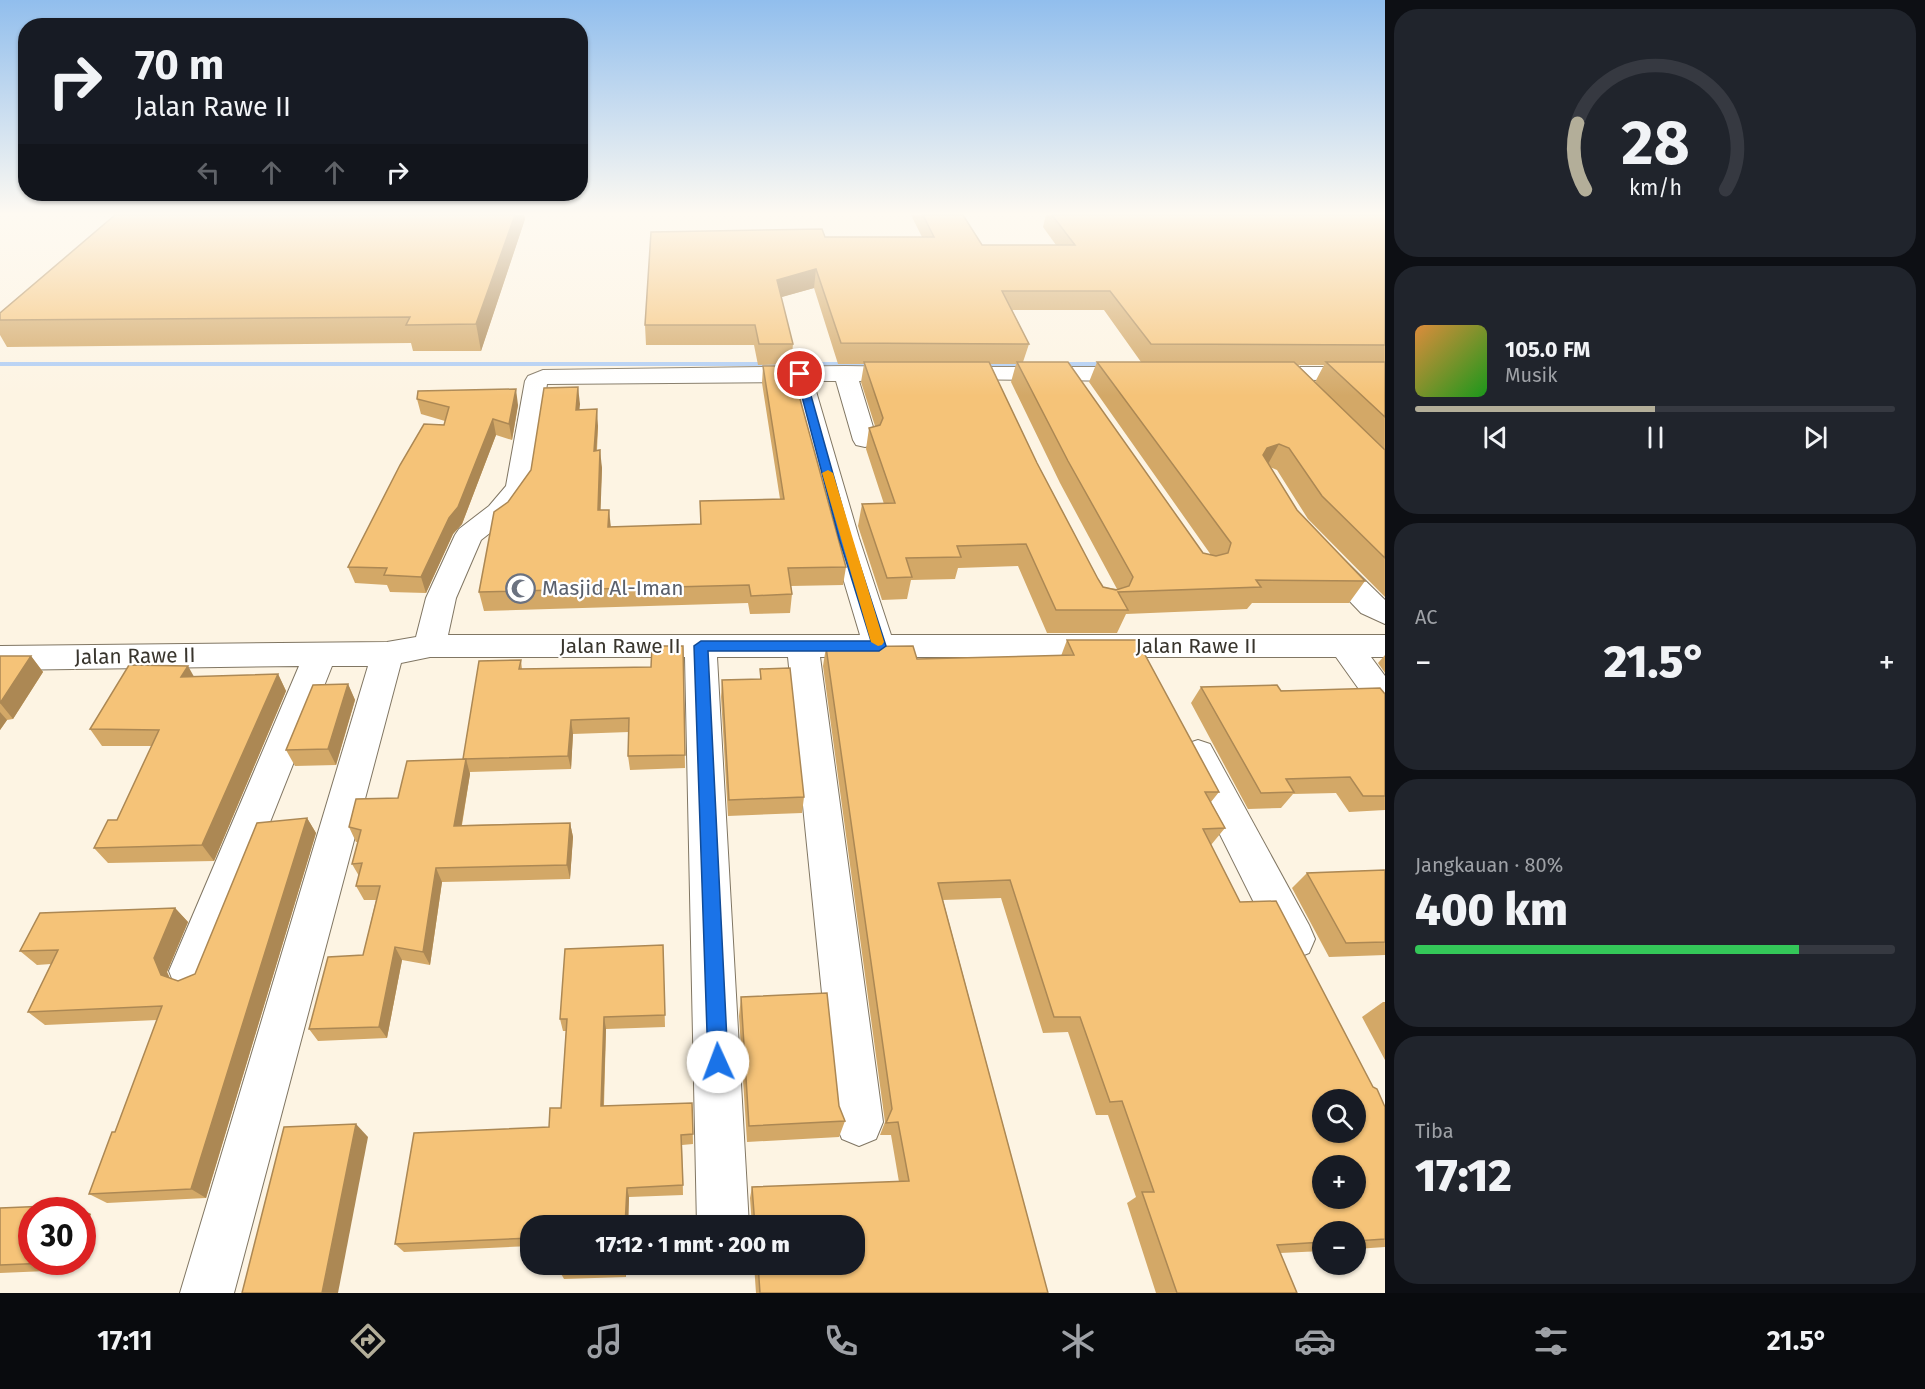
<!DOCTYPE html>
<html lang="id">
<meta charset="utf-8">
<style>
body{margin:0;font-family:"Fira Sans",sans-serif;background:#20242c;color:#f1f3f6;height:100vh;display:flex;flex-direction:column;font-size:22px;white-space:nowrap}
*{box-sizing:border-box;margin:0}
p{font-size:20px;color:#9ea1a6}
.icon{flex:none;width:33px;height:33px;fill:none;stroke:currentColor;stroke-width:2;stroke-linecap:round;stroke-linejoin:round}
.map{position:relative;flex:1;overflow:hidden}
.panel{display:flex;flex-direction:column;gap:9px;padding:9px;background:#0d0f14;width:540px}
.panel>*{flex:none}
.hud{position:absolute;left:18px;top:18px;width:570px;height:183px;border-radius:24px;box-shadow:0 2px 4px #0004;background:#171b24;color:#f1f3f6;overflow:hidden}
.buttons{position:absolute;left:1312px;top:1089px;display:grid;gap:12px}
.buttons a{display:grid;place-items:center;width:54px;height:54px;border-radius:50%;background:#171b24;box-shadow:0 2px 4px #0004;font-size:30px}
.speed{position:absolute;left:18px;top:1197px;display:flex;gap:12px;font-size:30px;font-weight:700;text-align:center}
.speed>*{display:grid;place-content:center;width:78px;height:78px;border-radius:50%;background:#171b24;box-shadow:0 2px 4px #0004;line-height:1}
.speed .limit{border:9px solid #d22;background:#fff;color:#111}
.pin{position:absolute;display:grid;place-items:center;width:51px;height:51px;color:#fff;margin:-26px;border:3px solid #fff;border-radius:50%;box-shadow:0 2px 6px #0007}
.me{position:absolute;width:66px;margin:-33px;rotate:358deg;stroke-linejoin:round;filter:drop-shadow(0 0 4px #0008)}
.turn{display:flex;align-items:center;gap:21px;height:126px;padding:0 18px;font-size:27px}
.turn .icon{width:78px;height:78px;stroke-width:2.5}
.turn b{display:block;font-size:42px;line-height:51px}
.lanes{display:flex;align-items:center;height:57px;padding:0 18px;background:#0003;justify-content:center;gap:30px;direction:ltr}
.lanes .off{opacity:.35}
.big{font-size:45px;font-weight:800;line-height:1.1}
.panel .tile{flex:1;display:flex;flex-direction:column;justify-content:center;gap:9px;min-width:0;padding:0 21px;border-radius:24px;background:#20242c}
.panel .dial{align-items:center;gap:0}
.dial svg{height:156px;overflow:visible;fill:none;stroke:#363941;stroke-width:7;stroke-linecap:round;text-anchor:middle}
.dial text{fill:#f1f3f6;stroke:none}
.song{display:flex;align-items:center;gap:18px}
.cover{width:72px;height:72px;border-radius:9px;background:linear-gradient(135deg,hsl(30 70% 55%),hsl(120 70% 35%))}
.played{height:6px;border-radius:3px;background:linear-gradient(90deg,#b3ae99 50%,#363941 50%)}
.keys{display:flex;justify-content:space-around;direction:ltr}
.heat{display:flex;justify-content:space-between;align-items:center;font-size:33px;direction:ltr}
.charge{height:9px;border-radius:4px;background:linear-gradient(90deg,#34c759 80%,#363941 0)}
.trip{position:absolute;left:520px;top:1215px;width:345px;height:60px;border-radius:24px;background:#171b24;box-shadow:0 2px 4px #0004;font-weight:800;line-height:60px;text-align:center}
.menu{display:flex;height:96px;justify-content:space-around;align-items:center;background:#090b0e;color:#9ea1a6}
.menu .icon{width:42px;height:42px}
.menu .selected{color:#b3ae99}
.menu b{font-size:27px;color:#f1f3f6}
main{display:flex;flex:1;min-height:0}
.map>svg:first-child{display:block}
.lines{fill:none;stroke-linecap:round;stroke-linejoin:round}
.stream{fill:#aeccf4;fill-rule:evenodd}
.street-casing{stroke:#807663;stroke-width:2}
.street{fill:#fff;fill-rule:evenodd}
.wall{fill:#d3a867;fill-rule:evenodd}
.shaded-wall{fill:#ac8854}
.building{fill:#f5c378;stroke:#ac8854;stroke-width:1.5;fill-rule:evenodd}
.route{fill:#1a73e8;stroke:#114b97;stroke-width:1.5}
.slow{fill:#f59e0b}
.labels{text-anchor:middle;stroke-width:4.5;stroke-linejoin:round;paint-order:stroke}
.worship-label{font-size:21px;fill:#5b616d;stroke:#fff;text-anchor:start}
.street-label{font-size:21px;fill:#39352d;stroke:#fff}
</style>
<main>
<div class="map">
<svg width="1385" height="1293" viewBox="0 0 1385 1293">
<rect width="100%" height="100%" fill="#fdf4e3"/>
<g class="lines">
<g class="stream">
<polygon points="0,362 876,362 880,364 876,366 0,366"/>
<polygon points="975,362 1029,362 1033,364 1029,366 975,366"/>
<polygon points="1053,362 1110,362 1114,364 1110,366 1053,366"/>
</g>
<defs>
<g id="street">
<path d="M845,366L905,367L913,369L916,374L913,379L859,381L877,440L874,445L865,447L856,445L853,440L836,381H813L859,538L891,635H1385V657H1371L1385,676V713L1373,709L1336,657H820L883,1122L876,1139L859,1146L842,1139L835,1122L788,657H717L749,1226H697L685,657H430L401,663L234,1293H180L368,666H332L205,986L190,992L175,986L169,971L299,666L0,670V646L387,642L416,637L426,598L455,535L459,529L489,506L506,486L525,381L528,376L543,370ZM791,382L831,538L860,635H448L456,598L481,540L509,518L532,487L547,384Z"/>
<polygon points="952,367 1136,367 1144,369 1147,374 1144,379 1136,381 944,379 941,374 944,369"/>
<polygon points="1264,367 1385,367 1385,381 1256,379 1253,374 1256,369"/>
<polygon points="1328,552 1338,554 1385,600 1385,624 1361,613 1318,568 1314,561 1318,554"/>
<polygon points="1198,740 1210,744 1309,925 1315,939 1309,953 1294,959 1279,953 1180,754 1186,744"/>
</g>
</defs>
<use href="#street" class="street-casing"/>
<use href="#street" class="street"/>
</g>
<g class="wall">
<polygon points="115,215 524,215 525,219 481,351 413,351 411,343 7,347 0,335 0,313"/>
<path d="M911,215H963L982,245H1056L1043,227L1046,215H1385V597L1308,519L1277,470L1270,467L1297,510L1365,581L1349,603H1252L1247,609L1126,614L1117,633H1047L1018,566L958,568L955,579L911,580L907,599L882,600L858,526L862,504H884L866,449L869,428L875,426L861,382L864,364H838L814,288L781,297L793,344L791,364L758,365L754,345H646L645,325L825,237H922ZM1012,310H1104L1141,362H1097L1089,382L1211,555L1203,553L1023,362L1029,344ZM990,364H1016L1011,382L1060,483L1117,589L1103,587L1098,579L1037,463ZM1298,365H1324L1315,382Z"/>
<polygon points="763,366 846,567 843,585 791,586 792,594 790,613 750,614 748,603 484,611 479,592 508,502 531,470 578,387 579,409 598,426 597,451 602,468 600,510 611,527 700,524 700,501 780,499 762,383"/>
<polygon points="417,399 518,405 512,440 496,435 462,524 453,534 426,593 390,592 387,585 355,583 348,567 444,425 445,421 421,414"/>
<polygon points="1067,640 1219,792 1211,802 1225,828 1211,845 1240,902 1373,1087 1385,1107 1385,1247 1356,1249 1356,1232 1323,1232 1323,1251 1280,1253 1297,1293 1156,1293 1127,1203 1136,1197 1108,1115 1096,1115 1068,1032 1043,1033 1001,898 943,900 1048,1293 756,1293 754,1264 855,1264 855,1226 752,1226 750,1198 752,1187 899,1182 891,1135 880,1135 885,1122 823,666 826,647 917,659 1061,656"/>
<polygon points="683,646 685,768 630,770 628,756 629,732 573,734 571,769 470,772 470,774 462,825 570,823 573,837 570,879 442,882 430,965 402,960 387,1038 318,1041 309,1029 363,955 376,900 364,900 356,886 359,876 352,864 358,842 356,842 349,827 463,759 521,660 522,669 651,667"/>
<polygon points="1385,655 1385,673 1378,663"/>
<polygon points="0,656 31,656 43,672 13,719 7,720 0,730"/>
<polygon points="760,669 804,797 802,813 728,816 721,697 722,680 760,679"/>
<polygon points="278,674 286,691 214,861 108,863 94,848 117,820 152,746 102,746 90,729 194,677"/>
<polygon points="348,684 355,700 336,765 295,766 286,750"/>
<polygon points="1201,687 1385,694 1385,810 1349,812 1336,793 1293,794 1281,808 1248,809 1191,703"/>
<polygon points="307,818 316,833 206,1198 107,1203 89,1194 115,1132 157,1020 45,1025 28,1012 51,964 37,965 20,951 175,908 188,922 167,972 170,978 178,981 195,974"/>
<polygon points="1385,870 1385,955 1329,957 1292,888 1307,873"/>
<polygon points="663,945 665,1027 606,1029 604,1106 692,1103 693,1144 682,1145 683,1195 629,1197 628,1226 531,1226 531,1246 404,1252 395,1244 549,1127 561,1108 566,1031 563,1031 560,1019"/>
<polygon points="741,997 839,1106 845,1121 839,1137 747,1142 739,1016"/>
<polygon points="1383,1002 1385,1002 1385,1060 1362,1017"/>
<polygon points="72,1205 91,1214 32,1262 73,1262 70,1270 0,1273 0,1208"/>
<polygon points="626,1264 626,1277 564,1279 560,1272"/>
</g>
<g class="shaded-wall">
<polygon points="515,215 524,215 525,219 481,351 476,324"/>
<polygon points="816,269 814,288 775,299 777,280"/>
<polygon points="578,387 580,404 578,427 576,410"/>
<polygon points="516,389 518,405 512,440 509,424"/>
<polygon points="597,409 598,426 595,468 594,451"/>
<polygon points="493,419 496,435 462,524 453,534 426,593 421,577"/>
<polygon points="1279,444 1267,466 1255,470 1267,448"/>
<polygon points="600,450 602,468 600,528 598,510"/>
<polygon points="609,510 611,528 608,527"/>
<polygon points="31,656 43,672 13,719 0,703"/>
<polygon points="188,666 197,682 181,677"/>
<polygon points="278,674 286,691 214,861 202,845"/>
<polygon points="348,684 355,700 336,765 328,749"/>
<polygon points="0,712 7,720 0,730"/>
<polygon points="571,720 573,734 571,769 568,756"/>
<polygon points="466,759 470,774 459,840 454,826"/>
<polygon points="307,818 316,833 206,1198 191,1189"/>
<polygon points="570,823 573,837 570,879 567,865"/>
<polygon points="436,868 442,882 430,965 423,952"/>
<polygon points="175,908 188,922 167,972 174,988 161,975 154,958"/>
<polygon points="395,947 402,960 387,1038 379,1027"/>
<polygon points="604,1017 606,1029 603,1117 601,1106"/>
<polygon points="356,1124 368,1137 338,1293 322,1293"/>
<polygon points="627,1188 629,1197 628,1226 625,1226"/>
<polygon points="72,1205 91,1214 82,1236 82,1210 69,1210"/>
<polygon points="50,1262 73,1262 70,1270 49,1263"/>
<polygon points="624,1264 626,1264 626,1277 624,1270"/>
</g>
<g class="building">
<polygon points="115,215 515,215 476,324 406,325 410,317 0,320 0,313"/>
<polygon points="923,215 963,215 982,245 1075,245 1052,215 1385,215 1385,345 1151,344 1110,291 1002,291 1029,344 841,343 816,269 777,280 793,344 759,344 755,325 645,325 651,232 822,229 825,237 934,237"/>
<polygon points="864,362 989,362 1037,463 1098,579 1103,587 1116,590 1129,586 1133,577 1068,461 1017,362 1068,362 1203,553 1216,556 1228,553 1231,543 1097,362 1294,362 1385,450 1385,558 1322,496 1289,448 1279,444 1267,448 1263,455 1297,510 1365,581 1256,580 1261,587 1118,592 1128,610 1056,610 1026,544 957,546 961,557 906,558 912,577 887,578 862,504 895,503 869,428 880,425 883,418"/>
<polygon points="1326,362 1385,362 1385,417"/>
<polygon points="763,366 791,366 846,567 788,568 792,594 751,596 749,585 479,592 494,512 508,502 531,470 544,388 578,387 576,410 597,409 594,451 600,450 598,510 609,510 608,527 701,524 700,501 784,499"/>
<polygon points="516,389 509,424 493,419 458,507 449,518 421,577 384,575 387,568 348,567 400,465 424,424 444,425 449,407 417,399 418,391"/>
<path d="M1067,640H1137L1219,792H1205L1225,828L1203,829L1240,902L1276,901L1373,1087L1377,1089L1385,1107V1239L1356,1241V1232H1323V1242L1277,1245L1297,1293H1177L1142,1192H1154L1122,1101L1110,1102L1080,1017H1054L1010,880L938,883L1048,1293H760L758,1264H855V1226H755L752,1187L909,1181L898,1122L886,1123L892,1109L826,647L913,646L917,659L1074,655ZM1323,1100H1356V1132H1323ZM1323,1166H1356V1198H1323Z"/>
<polygon points="652,646 683,646 685,755 628,756 629,718 571,720 568,756 463,759 479,661 521,660 519,669 651,667"/>
<polygon points="0,656 31,656 0,703"/>
<polygon points="129,665 188,666 181,677 278,674 202,845 94,848 108,820 117,820 159,730 90,729"/>
<polygon points="790,668 804,797 729,800 722,680 761,679 760,669"/>
<polygon points="348,684 328,749 286,750 313,685"/>
<polygon points="1277,685 1281,691 1380,688 1385,694 1385,796 1363,796 1350,777 1286,779 1294,792 1261,793 1201,687"/>
<polygon points="466,759 454,826 570,823 567,865 436,868 423,952 395,947 379,1027 309,1029 328,957 363,955 380,886 356,886 362,863 352,864 361,830 349,827 356,799 398,798 407,761"/>
<polygon points="307,818 191,1189 89,1194 112,1132 115,1132 162,1006 28,1012 58,950 20,951 40,913 175,908 154,958 161,975 178,981 195,974 257,823"/>
<polygon points="1385,870 1385,942 1346,943 1307,873"/>
<polygon points="663,945 665,1015 604,1017 601,1106 692,1103 693,1134 681,1135 683,1185 627,1188 625,1226 531,1226 531,1238 395,1244 414,1133 549,1127 550,1108 561,1108 567,1019 560,1019 565,949"/>
<polygon points="827,993 839,1106 845,1121 749,1126 741,997"/>
<polygon points="356,1124 322,1293 242,1293 284,1127"/>
<polygon points="72,1205 69,1210 32,1210 32,1262 50,1262 49,1263 0,1265 0,1208"/>
<polygon points="561,1264 624,1264 624,1270 560,1272"/>
</g>
<linearGradient id="sky" x2="0" y2="1"><stop stop-color="#91beed"/><stop offset="0.54" stop-color="#fefaf2"/><stop offset="1" stop-color="#fefaf2" stop-opacity="0"/></linearGradient>
<rect width="1385" height="396" fill="url(#sky)"/>
<polygon class="route" points="800,372 805,374 851,538 886,646 879,651 708,651 728,1062 725,1069 718,1072 711,1069 708,1062 694,646 701,641 871,641 839,538 796,374"/>
<polygon class="slow" points="828,470 833,473 884,642 882,645 878,646 871,642 822,473"/>
<defs>
<symbol id="mosque-ring" viewBox="-11 -11 22 22"><circle r="9.5" fill="#fff" stroke="#6b7280" stroke-width="1.5"/><path d="M3.5-4.9A6 6 0 1 0 3.5 4.9A5 5 0 1 1 3.5-4.9Z" fill="#6b7280"/></symbol>
</defs>
<g fill-rule="evenodd">
<use href="#mosque-ring" x="504" y="572" width="33" height="33"/>
</g>
<g class="labels">
<g class="worship-label">
<text x="542" y="595">Masjid Al-Iman</text>
</g>
<g class="street-label">
<text x="620" y="653">Jalan Rawe II</text>
<text x="1196" y="653">Jalan Rawe II</text>
<text transform="translate(135 656) rotate(-1)" y="7">Jalan Rawe II</text>
</g>
</g>
</svg>
<div class="buttons">
<a><svg class="icon" aria-label="search" viewBox="0 0 24 24"><circle cx="10" cy="10" r="6"/><path d="M15 15l6 6"/></svg></a>
<a>+</a>
<a>−</a>
</div>
<div class="speed"><div class="limit">30</div></div>
<div class="pin" style="left:800px;top:374px;background:#d93025"><svg class="icon" aria-label="arrive" viewBox="0 0 24 24"><path d="M6 21V4h12l-3 4 3 4H6"/></svg></div>
<svg class="me" style="left:718px;top:1062px" viewBox="-20 -20 40 40"><circle r="19" fill="#fff"/><path d="M0-13L10 11 0 6-10 11z" fill="#1a73e8"/></svg>
<div class="trip">17:12 · 1 mnt · 200 m</div>
<div class="hud">
<div class="turn"><svg class="icon" aria-label="right" viewBox="0 0 24 24"><path d="M7 20v-9h11M14 6l5 5-5 5"/></svg><div><b>70 m</b>Jalan Rawe II</div></div>
<div class="lanes"><svg class="icon off" aria-label="left" viewBox="0 0 24 24"><path d="M17 20v-9H6M10 6l-5 5 5 5"/></svg><svg class="icon off" aria-label="ahead" viewBox="0 0 24 24"><path d="M12 20V5M6 11l6-6 6 6"/></svg><svg class="icon off" aria-label="ahead" viewBox="0 0 24 24"><path d="M12 20V5M6 11l6-6 6 6"/></svg><svg class="icon" aria-label="right" viewBox="0 0 24 24"><path d="M7 20v-9h11M14 6l5 5-5 5"/></svg></div>
</div>
</div>
<section class="panel">
<div class="tile dial"><svg viewBox="0 0 100 80">
<path d="M14 69A42 42 0 1 1 86 69"/>
<path d="M14 69A42 42 0 0 1 10 35" stroke="#b3ae99"/>
<text x="50" y="56" font-size="32" font-weight="700">28</text>
<text x="50" y="72" font-size="11">km/h</text>
</svg></div>
<div class="tile">
<div class="song"><i class="cover"></i><div><b>105.0 FM</b><p>Musik</p></div></div>
<div class="played"></div>
<div class="keys"><svg class="icon" aria-label="previous" viewBox="0 0 24 24"><path d="M18 5L8 12l10 7zM5 5v14"/></svg><svg class="icon" aria-label="pause" viewBox="0 0 24 24"><path d="M8 5v14M16 5v14"/></svg><svg class="icon" aria-label="next" viewBox="0 0 24 24"><path d="M6 5l10 7-10 7zM19 5v14"/></svg></div>
</div>
<div class="tile"><p>AC</p>
<div class="heat"><a>−</a><b class="big">21.5°</b><a>+</a></div>
</div>
<div class="tile"><p>Jangkauan · 80%</p><b class="big">400 km</b><div class="charge"></div></div>
<div class="tile"><p>Tiba</p><b class="big">17:12</b></div>
</section>
</main>
<nav class="menu">
<b>17:11</b>
<svg class="icon selected" aria-label="directions" viewBox="0 0 24 24"><path d="M12 3l9 9-9 9-9-9zM9 14v-3h6M13 9l2 2-2 2"/></svg>
<svg class="icon" aria-label="music" viewBox="0 0 24 24"><path d="M9 18V5l10-2v13"/><circle cx="6" cy="18" r="3"/><circle cx="16" cy="16" r="3"/></svg>
<svg class="icon" aria-label="phone" viewBox="0 0 24 24"><path d="M5 4h4l2 5-3 2q2 4 5 5l2-3 5 2v4C11 20 4 13 5 4z"/></svg>
<svg class="icon" aria-label="climate" viewBox="0 0 24 24"><path d="M12 3v18M4 7l16 10M4 17L20 7"/></svg>
<svg class="icon" aria-label="car" viewBox="0 0 24 24"><path d="M5 17H2v-5l4-1 3-4h7l3 4 3 1v5h-3M9 17h6M6 11h13"/><circle cx="7" cy="17" r="2"/><circle cx="17" cy="17" r="2"/></svg>
<svg class="icon" aria-label="filters" viewBox="0 0 24 24"><path d="M4 7h16M4 17h16"/><circle cx="9" cy="7" r="2"/><circle cx="15" cy="17" r="2"/></svg>
<b>21.5°</b>
</nav>
